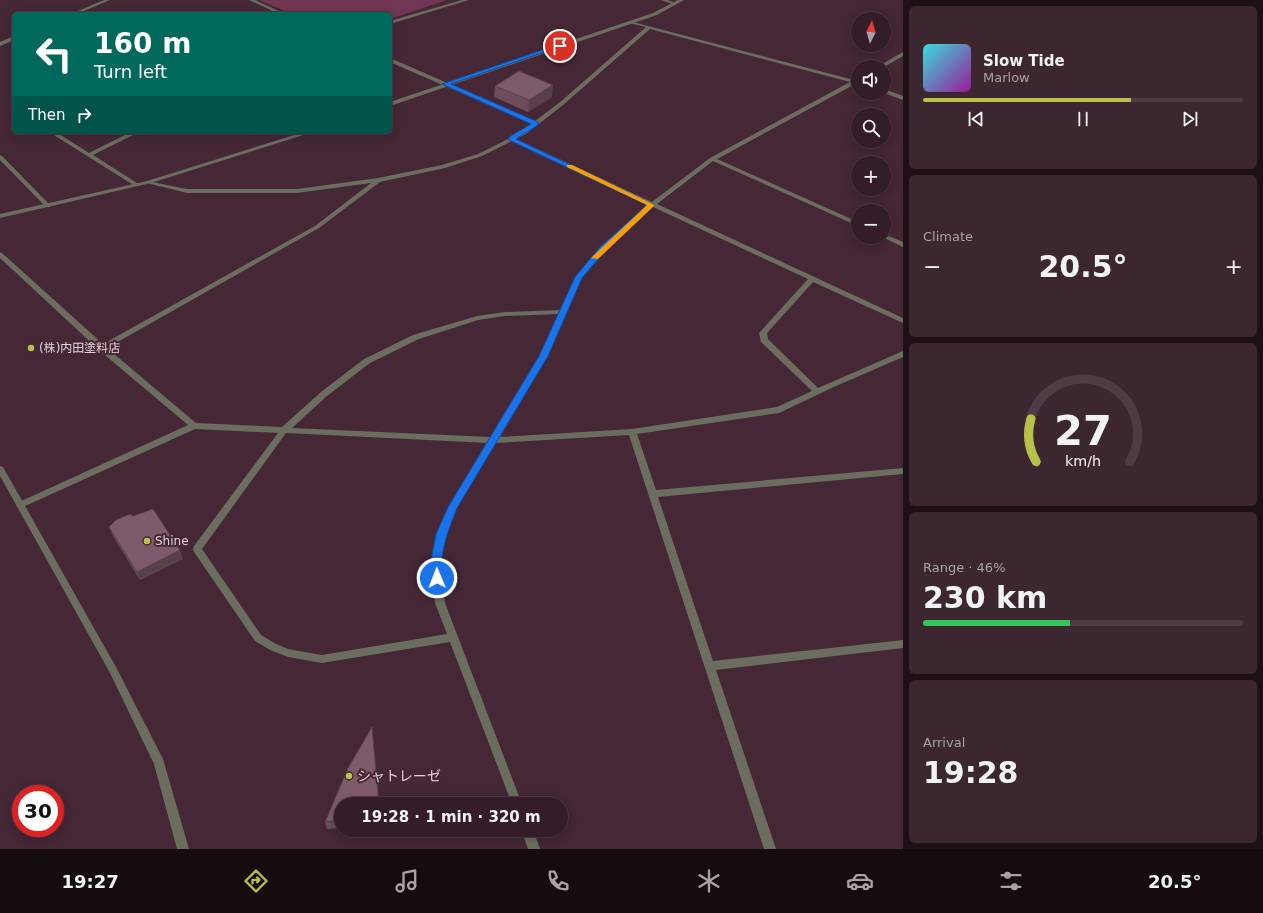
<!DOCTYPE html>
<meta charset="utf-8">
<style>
body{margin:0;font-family:"DejaVu Sans","Noto Sans JP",sans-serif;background:#3c2630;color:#f1f3f6;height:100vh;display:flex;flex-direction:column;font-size:15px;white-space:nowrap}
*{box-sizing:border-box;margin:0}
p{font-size:13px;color:#a9a2a8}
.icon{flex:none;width:22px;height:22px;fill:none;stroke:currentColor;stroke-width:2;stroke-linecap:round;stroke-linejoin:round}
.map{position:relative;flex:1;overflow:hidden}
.panel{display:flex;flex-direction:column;gap:6px;padding:6px;background:#1d1016;width:360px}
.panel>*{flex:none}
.top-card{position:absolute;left:12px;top:12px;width:380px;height:122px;border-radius:6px;box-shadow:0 2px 10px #0003,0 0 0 1px #4e3b45;background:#00695c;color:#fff;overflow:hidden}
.needle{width:26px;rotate:5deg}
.fabs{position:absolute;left:851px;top:12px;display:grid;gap:8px}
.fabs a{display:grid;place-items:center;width:40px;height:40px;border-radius:50%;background:#341d28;box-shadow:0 2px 10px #0003,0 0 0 1px #4e3b45;font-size:20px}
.speed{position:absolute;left:12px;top:785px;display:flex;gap:8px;font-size:20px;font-weight:700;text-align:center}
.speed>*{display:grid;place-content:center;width:52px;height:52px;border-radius:50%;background:#341d28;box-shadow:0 2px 10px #0003,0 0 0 1px #4e3b45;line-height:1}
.speed .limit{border:6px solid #d22;background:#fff;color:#111}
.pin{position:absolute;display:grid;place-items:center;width:34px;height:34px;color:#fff;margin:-17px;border:2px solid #fff;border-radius:50%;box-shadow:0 1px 4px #0007}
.me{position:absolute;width:44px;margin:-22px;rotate:359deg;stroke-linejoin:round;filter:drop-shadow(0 0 3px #0008)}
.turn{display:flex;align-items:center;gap:14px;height:84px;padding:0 16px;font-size:18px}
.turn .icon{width:52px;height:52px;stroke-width:2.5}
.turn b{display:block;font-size:28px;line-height:34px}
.then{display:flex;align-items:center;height:38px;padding:0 16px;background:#0003;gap:8px;font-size:15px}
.big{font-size:30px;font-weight:800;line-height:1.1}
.panel .widget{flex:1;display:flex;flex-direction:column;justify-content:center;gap:6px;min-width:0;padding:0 14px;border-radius:6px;background:#3c2630}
.panel .dial{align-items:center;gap:0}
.dial svg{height:104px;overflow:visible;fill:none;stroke:#4e3b45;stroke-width:7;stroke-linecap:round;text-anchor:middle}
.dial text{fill:#f1f3f6;stroke:none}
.song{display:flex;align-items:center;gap:12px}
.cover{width:48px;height:48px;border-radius:6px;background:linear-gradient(135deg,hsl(180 70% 55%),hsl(300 70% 35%))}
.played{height:4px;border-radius:2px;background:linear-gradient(90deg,#b7c148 65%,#4e3b45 65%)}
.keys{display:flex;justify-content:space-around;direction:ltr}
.heat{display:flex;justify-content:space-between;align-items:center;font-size:22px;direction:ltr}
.charge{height:6px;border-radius:3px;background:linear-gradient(90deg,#34c759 46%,#4e3b45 0)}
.trip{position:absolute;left:334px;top:797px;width:234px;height:40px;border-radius:20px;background:#341d28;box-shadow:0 2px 10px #0003,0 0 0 1px #4e3b45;font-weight:800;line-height:40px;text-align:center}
.tab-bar{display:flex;height:64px;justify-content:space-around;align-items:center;background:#150c10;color:#a9a2a8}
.tab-bar .icon{width:28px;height:28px}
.tab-bar .on{color:#b7c148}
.tab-bar b{font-size:18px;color:#f1f3f6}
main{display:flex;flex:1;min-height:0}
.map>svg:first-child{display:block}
.green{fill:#713653}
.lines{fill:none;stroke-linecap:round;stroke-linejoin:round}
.service{fill:#6b6d5f;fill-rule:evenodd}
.minor{fill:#6b6d5f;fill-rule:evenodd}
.tertiary{fill:#6b6d5f;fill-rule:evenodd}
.wall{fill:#6c4e5b}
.shaded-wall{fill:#58404a}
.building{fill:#7d5b6a;stroke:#58404a}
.route{fill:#1a73e8;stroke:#114b97}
.slow{fill:#f59e0b}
.poi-dot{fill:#b7c148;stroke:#452736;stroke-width:1.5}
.labels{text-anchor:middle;stroke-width:4;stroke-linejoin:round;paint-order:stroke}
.poi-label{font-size:12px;fill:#e2ced6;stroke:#452736;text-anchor:start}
.near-poi-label{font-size:14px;fill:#e2ced6;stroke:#452736;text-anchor:start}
</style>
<main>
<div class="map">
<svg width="903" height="849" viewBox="0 0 903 849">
<rect width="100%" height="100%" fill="#452736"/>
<polygon class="green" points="259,0 447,0 390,19 390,14 292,14"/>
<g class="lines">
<polygon class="service" points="49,132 56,132 89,153 131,132 139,132 93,155 140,185 139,186 135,186"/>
<g class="minor">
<polygon points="249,0 255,0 285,14 279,14"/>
<polygon points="462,0 469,0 390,24 390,21"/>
<polygon points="661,0 668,0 677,4 675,5"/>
<path d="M629,21L854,80L858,78L857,83L717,159L858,222V226L713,161L657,204L903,318V323L813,282L767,333L768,339L818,388L903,351V357L836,386L779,413L637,434L656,490L903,468V474L658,497L713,661L903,640V648L716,670L776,849H764L629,435L496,443L457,508L445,534L440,565L445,603L522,804H512L450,642L322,663L288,657L270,650L255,641L194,552L193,549L194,546L278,433L195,429L23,507H17L16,505L17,503L188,425L99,350L0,258V252L2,253L103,344L315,226L371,183L297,193H187L147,183V181L187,189H297L378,178L442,165L478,154L522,132L532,124L390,62V58L535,121L559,103L646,27L629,23ZM650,29L850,82L710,158L652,202L516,139L526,134L563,105ZM512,141L648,205L601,248L577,275L561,310L505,312L477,316L413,335L364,359L321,392L282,427L196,423L107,348L319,228L380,182L445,168L482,156ZM653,207L808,279L759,333L761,342L812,391L777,407L632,429L500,437L548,356L582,278L605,250ZM559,314L540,356L491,437L292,428L327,396L370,363L419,339L478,320L505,316ZM286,433L488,443L450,505L437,534L430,565L435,603L447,634L322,655L288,649L276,644L261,635L202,549Z"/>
<polygon points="903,52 903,56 884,67 877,67"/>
<polygon points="0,155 2,156 50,205 50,207 46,207 0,160"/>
<polygon points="884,234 903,242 903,247 882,237 884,237"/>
<polygon points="521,830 533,830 540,849 528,849"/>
</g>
<g class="tertiary">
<polygon points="104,0 110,0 77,14 71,14"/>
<polygon points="678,0 684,0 657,15 390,106 390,102 653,13"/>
<polygon points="14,36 14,40 0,46 0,42"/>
<polygon points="855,80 858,81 858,85 852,82"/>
<polygon points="884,89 903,96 903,100 884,93"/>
<polygon points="304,132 313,132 151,183 0,218 0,214 147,181"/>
<polygon points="0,466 3,467 116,667 163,759 189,849 177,849 154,764 110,673 0,476"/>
</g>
</g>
<g class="wall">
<polygon points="495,86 552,97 528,112 494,97"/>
<polygon points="109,527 183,559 140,580 113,536"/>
<polygon points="341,804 341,828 327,829 325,822"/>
</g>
<g class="shaded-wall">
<polygon points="553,85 552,97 528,112 529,100"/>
<polygon points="180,550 183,559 140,580 137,572"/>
</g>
<g class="building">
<polygon points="519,71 553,85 529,100 495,86"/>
<polygon points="153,509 180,550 137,572 109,527 116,520 130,514 133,516"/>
<polygon points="372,727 379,804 341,804 341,820 325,822 348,768"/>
</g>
<path class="route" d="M557,45L562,46L451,84L538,122V125L516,139L655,205L606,250L582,278L548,356L457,508C448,531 439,553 442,578L437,582L432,578L430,565L436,534L448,507L539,356L575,277L600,247L647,205L509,140V137L531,124L442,84Z"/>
<polygon class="slow" points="567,165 572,165 655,205 598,259 591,258 647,205 567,167"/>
<g class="poi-dot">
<circle cx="31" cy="348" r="4"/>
<circle cx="147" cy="541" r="4"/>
<circle cx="349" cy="776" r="4"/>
</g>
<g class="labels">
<g class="poi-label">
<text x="39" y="352">(株)内田塗料店</text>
<text x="155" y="545">Shine</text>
</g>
<g class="near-poi-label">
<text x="357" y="781">シャトレーゼ</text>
</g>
</g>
</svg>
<div class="fabs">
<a><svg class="needle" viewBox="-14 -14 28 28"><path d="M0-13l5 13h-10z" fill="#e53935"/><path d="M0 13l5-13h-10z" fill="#a9a2a8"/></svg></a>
<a><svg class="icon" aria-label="sound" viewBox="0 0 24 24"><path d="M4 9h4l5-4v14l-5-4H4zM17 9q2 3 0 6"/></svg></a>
<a><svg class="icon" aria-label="search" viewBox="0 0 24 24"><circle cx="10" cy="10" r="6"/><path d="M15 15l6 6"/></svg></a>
<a>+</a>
<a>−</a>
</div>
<div class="speed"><div class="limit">30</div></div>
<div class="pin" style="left:560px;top:46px;background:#d93025"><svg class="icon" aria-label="arrive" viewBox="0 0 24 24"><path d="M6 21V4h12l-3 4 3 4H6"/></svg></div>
<svg class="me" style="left:437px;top:578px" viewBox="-20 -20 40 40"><circle r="17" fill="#1a73e8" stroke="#fff" stroke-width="3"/><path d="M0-11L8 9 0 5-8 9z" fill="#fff"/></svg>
<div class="trip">19:28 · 1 min · 320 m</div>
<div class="top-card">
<div class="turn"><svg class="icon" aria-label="left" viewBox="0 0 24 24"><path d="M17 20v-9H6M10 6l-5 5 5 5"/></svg><div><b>160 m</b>Turn left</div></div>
<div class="then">Then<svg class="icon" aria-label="right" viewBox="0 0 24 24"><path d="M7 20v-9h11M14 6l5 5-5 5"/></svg></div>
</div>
</div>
<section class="panel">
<div class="widget">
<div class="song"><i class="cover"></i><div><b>Slow Tide</b><p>Marlow</p></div></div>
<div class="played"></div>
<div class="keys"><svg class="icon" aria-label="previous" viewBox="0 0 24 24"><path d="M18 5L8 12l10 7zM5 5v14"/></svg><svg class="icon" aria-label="pause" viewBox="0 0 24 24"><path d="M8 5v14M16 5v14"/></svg><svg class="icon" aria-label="next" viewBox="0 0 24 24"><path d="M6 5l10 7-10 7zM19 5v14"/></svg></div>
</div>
<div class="widget"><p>Climate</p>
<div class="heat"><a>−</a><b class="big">20.5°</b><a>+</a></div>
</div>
<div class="widget dial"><svg viewBox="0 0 100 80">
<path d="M14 69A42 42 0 1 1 86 69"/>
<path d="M14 69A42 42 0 0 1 10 36" stroke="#b7c148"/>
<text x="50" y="56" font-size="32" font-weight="700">27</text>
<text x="50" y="72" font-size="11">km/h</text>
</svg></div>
<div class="widget"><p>Range · 46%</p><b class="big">230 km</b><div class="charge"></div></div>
<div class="widget"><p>Arrival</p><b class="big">19:28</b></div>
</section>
</main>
<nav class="tab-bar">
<b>19:27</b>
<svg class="icon on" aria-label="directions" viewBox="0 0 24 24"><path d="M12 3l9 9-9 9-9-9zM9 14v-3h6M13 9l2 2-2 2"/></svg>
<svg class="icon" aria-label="music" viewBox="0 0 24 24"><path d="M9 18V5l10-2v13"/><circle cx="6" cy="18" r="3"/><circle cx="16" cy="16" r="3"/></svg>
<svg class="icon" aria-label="phone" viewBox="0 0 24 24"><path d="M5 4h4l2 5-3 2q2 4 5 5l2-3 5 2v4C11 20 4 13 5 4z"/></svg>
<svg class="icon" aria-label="climate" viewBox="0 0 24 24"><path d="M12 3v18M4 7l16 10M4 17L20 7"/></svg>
<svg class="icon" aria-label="car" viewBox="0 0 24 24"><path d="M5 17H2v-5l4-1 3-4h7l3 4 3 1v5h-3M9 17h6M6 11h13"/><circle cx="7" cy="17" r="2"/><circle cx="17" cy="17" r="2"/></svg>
<svg class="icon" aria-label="filters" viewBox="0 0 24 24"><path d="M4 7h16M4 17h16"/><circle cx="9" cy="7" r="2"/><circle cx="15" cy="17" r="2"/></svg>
<b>20.5°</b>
</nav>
